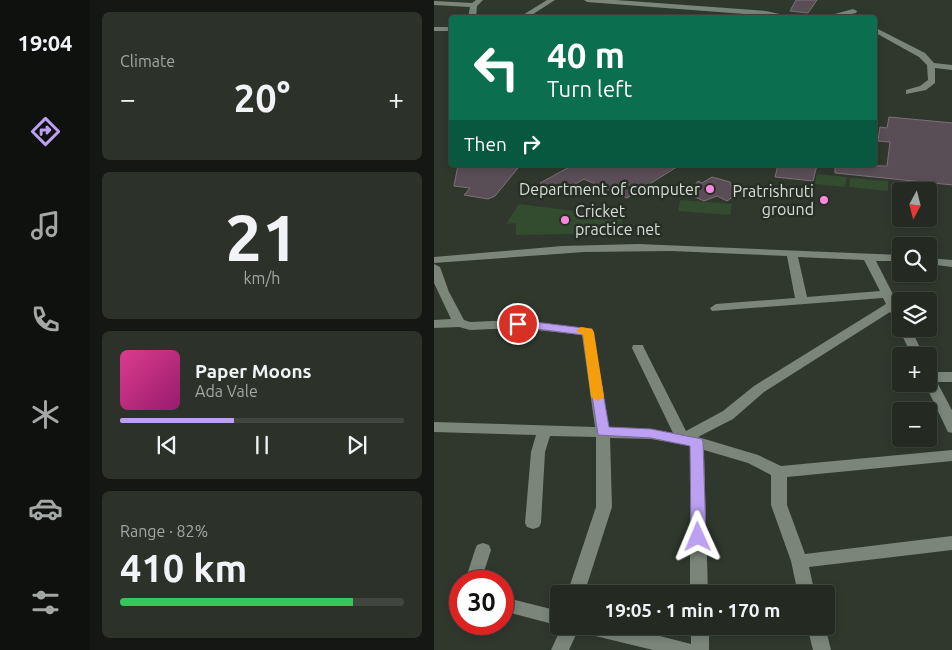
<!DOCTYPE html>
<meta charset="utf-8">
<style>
body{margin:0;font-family:Ubuntu,sans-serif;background:#2c322a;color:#f1f3f6;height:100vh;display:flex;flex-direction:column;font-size:19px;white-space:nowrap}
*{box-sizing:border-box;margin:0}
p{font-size:16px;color:#a3a7a5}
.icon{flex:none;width:28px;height:28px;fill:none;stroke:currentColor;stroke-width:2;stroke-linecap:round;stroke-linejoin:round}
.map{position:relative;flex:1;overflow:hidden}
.details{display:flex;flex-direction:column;gap:12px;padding:12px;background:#141713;width:344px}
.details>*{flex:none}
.hud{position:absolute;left:15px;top:15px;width:428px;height:152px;border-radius:5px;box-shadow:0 2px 8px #0003,0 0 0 1px #414640;background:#0b6e4f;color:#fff;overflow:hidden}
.needle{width:32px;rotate:187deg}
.fabs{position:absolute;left:458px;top:182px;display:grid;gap:10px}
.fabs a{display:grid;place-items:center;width:45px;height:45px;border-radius:5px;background:#242a22;box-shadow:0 2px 8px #0003,0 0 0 1px #414640;font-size:25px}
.speed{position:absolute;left:15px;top:570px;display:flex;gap:10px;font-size:25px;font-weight:700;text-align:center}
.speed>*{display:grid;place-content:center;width:65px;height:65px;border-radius:50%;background:#242a22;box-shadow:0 2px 8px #0003,0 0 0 1px #414640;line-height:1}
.speed .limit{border:8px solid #d22;background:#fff;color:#111}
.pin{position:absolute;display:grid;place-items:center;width:42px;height:42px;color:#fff;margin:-21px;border:2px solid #fff;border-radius:50%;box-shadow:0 1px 5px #0007}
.me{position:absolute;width:55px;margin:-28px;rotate:359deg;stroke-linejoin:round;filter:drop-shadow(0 0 4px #0008)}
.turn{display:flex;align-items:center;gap:18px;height:105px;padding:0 15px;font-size:22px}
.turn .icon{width:65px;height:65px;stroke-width:2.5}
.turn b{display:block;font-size:35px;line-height:42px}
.then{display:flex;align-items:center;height:48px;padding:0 15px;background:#0003;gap:10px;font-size:19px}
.big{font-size:38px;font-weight:700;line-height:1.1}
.details .widget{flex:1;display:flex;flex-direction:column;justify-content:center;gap:8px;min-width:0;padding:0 18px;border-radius:8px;background:#2c322a}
.details .dial{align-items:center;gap:0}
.dial b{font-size:65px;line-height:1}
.song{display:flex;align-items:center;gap:15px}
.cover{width:60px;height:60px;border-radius:8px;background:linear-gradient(135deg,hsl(330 70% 55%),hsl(320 70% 35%))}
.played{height:5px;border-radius:2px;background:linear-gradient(90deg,#bca0f2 40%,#414640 40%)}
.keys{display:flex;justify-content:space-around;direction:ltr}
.heat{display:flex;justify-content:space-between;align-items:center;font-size:28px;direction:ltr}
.charge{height:8px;border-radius:4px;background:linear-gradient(90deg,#34c759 82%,#414640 0)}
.trip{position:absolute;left:116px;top:585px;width:285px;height:50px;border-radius:5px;background:#242a22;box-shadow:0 2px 8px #0003,0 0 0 1px #414640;font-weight:700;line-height:50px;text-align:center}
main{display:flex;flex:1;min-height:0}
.tab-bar{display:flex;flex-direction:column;width:90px;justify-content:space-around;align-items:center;background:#0e110e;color:#a3a7a5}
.tab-bar .icon{width:35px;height:35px}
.tab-bar .on{color:#bca0f2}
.tab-bar b{font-size:22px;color:#f1f3f6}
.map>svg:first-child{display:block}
.green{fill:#334b2f}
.building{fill:#5a4e56;stroke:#7d7078}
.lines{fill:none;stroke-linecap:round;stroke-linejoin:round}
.minor{fill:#7b8579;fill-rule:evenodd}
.route{fill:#bca0f2;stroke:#7a689d}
.slow{fill:#f59e0b}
.poi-dot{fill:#ff85df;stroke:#262e25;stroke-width:2}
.labels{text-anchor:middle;stroke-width:5;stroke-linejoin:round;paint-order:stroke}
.poi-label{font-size:16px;fill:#d9ded8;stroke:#262e25;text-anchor:end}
</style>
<main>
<nav class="tab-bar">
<b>19:04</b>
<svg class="icon on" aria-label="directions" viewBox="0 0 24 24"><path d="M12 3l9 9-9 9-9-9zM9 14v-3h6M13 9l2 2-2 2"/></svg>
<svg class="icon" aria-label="music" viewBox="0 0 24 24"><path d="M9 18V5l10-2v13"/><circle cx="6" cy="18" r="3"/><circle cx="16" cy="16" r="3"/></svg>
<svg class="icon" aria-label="phone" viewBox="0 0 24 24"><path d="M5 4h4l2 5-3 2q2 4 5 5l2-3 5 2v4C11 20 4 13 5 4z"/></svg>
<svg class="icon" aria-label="climate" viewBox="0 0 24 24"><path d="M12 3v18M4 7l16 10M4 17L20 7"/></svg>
<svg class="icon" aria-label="car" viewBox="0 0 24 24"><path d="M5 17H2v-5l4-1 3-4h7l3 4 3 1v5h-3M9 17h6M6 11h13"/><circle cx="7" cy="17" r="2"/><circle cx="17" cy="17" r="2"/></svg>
<svg class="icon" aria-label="filters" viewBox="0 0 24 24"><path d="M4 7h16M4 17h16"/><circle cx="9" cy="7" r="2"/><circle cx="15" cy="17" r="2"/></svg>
</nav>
<section class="details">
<div class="widget"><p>Climate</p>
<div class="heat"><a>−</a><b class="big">20°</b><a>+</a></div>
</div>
<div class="widget dial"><b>21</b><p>km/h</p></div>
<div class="widget">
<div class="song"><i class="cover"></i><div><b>Paper Moons</b><p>Ada Vale</p></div></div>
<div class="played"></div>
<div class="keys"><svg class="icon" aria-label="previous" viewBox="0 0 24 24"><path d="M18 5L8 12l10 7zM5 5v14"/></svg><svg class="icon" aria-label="pause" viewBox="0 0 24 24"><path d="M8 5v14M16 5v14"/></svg><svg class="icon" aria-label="next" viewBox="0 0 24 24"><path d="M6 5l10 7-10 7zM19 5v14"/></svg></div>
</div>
<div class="widget"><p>Range · 82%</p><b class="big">410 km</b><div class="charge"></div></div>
</section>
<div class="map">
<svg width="519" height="650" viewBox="0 0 519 650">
<rect width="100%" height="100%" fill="#30382e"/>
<g class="green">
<polygon points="383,174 413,177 411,187 381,184"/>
<polygon points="416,178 454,181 454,191 415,187"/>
<polygon points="246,200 298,204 296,215 244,211"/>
<polygon points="85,204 189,217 187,233 82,235 82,223 72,224"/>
</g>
<g class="building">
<polygon points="362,0 383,0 374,13 356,11"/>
<polygon points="455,117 519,123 519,185 401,173 401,165 453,166 456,142 444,141 446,127 453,128"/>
<polygon points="24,165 59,165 84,168 61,196 54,199 30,195 36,188 20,186"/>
<polygon points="139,165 246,165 193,198 150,179 126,193 106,183"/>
<polygon points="344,165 383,165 379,181 341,177"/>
<polygon points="278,177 296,182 300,196 293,201 283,196 270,201 261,197 261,194 256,192 264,181 268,183"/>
</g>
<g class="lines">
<g class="minor">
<polygon points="42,0 49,0 43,6 42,18 34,18 36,7 0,5 0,1 38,3"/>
<polygon points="113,0 121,0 93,18 84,18"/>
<polygon points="150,0 182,0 332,11 364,18 153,2"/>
<polygon points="419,9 423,11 422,13 400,18 386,18"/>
<rect x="0" y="27" width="18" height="4"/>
<polygon points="440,27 491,53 500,63 519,65 519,70 501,68 501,83 492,90 472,94 472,90 486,86 494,80 493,65 485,57 440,32"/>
<path d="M204,244L466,255V261H442L466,308V323L462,322L456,312L330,392L299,419L264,437L324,455L347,466L519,450V461L353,477V505L371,554L519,536V550L375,567L381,594H364L357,561L337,505V475L314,463L270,450L274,594H256V446L217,439L176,438L178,507L150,594H133L162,507V437L116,436L111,452L107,523L105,527L99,529L93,527L91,523L97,452L102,435L0,432V422L161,427L148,335L84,328L36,330L25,327L0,328V320L17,319L0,283V264L6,267L15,292L30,320L36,322L84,320L158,329L175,427L217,429L239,433L198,348L199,345H209L210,348L252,431L289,411L320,386L452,304L449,298L278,311L276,308L282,304L361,298L353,256L237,251L150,252L0,263V257L128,246ZM364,257L430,260L446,291L373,297Z"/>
<polygon points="494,258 519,260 519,267 494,264"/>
<polygon points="466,327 466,329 477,329 490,356 478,356 465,329"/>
<polygon points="494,372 519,372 519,382 503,382 519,412 519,433 514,432 512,428 491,384 494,384"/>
<polygon points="49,543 55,545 57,550 47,581 31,581 41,550 43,545"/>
<polygon points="69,597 125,611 126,626 69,611"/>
<polygon points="128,626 187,626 257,644 257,626 275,626 275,650 219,650 153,634 147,632 145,628 135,650 117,650"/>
<polygon points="373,626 391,626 397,650 379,650"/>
</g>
</g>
<polygon class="route" points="84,320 158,329 175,427 217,429 268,439 269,442 272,537 270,541 264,543 259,541 257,537 256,446 217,438 164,435 149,335 80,326 78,324 80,321"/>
<polygon class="slow" points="147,327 158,329 160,332 170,397 164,401 157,397 149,335 142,331"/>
<g class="poi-dot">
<circle cx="276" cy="189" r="5"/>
<circle cx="390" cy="200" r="5"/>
<circle cx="131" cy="220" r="5"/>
</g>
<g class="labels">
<g class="poi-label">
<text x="266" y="195">Department of computer</text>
<text x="380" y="197">Pratrishruti<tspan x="380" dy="18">ground</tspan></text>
<text x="141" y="217" text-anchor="start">Cricket<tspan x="141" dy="18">practice net</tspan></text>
</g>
</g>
</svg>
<div class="fabs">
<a><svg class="needle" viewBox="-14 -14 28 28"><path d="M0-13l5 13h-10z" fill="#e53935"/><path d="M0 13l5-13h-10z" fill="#a3a7a5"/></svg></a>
<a><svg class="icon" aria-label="search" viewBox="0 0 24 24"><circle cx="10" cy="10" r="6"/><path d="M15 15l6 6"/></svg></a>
<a><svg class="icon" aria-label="layers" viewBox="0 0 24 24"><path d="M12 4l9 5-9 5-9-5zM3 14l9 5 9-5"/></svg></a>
<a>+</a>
<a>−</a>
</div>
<div class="speed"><div class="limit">30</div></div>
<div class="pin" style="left:84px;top:324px;background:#d93025"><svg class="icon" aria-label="arrive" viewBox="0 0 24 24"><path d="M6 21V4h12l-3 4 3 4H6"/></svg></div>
<svg class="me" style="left:264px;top:537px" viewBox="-20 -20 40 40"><path d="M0-17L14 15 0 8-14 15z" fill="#bca0f2" stroke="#fff" stroke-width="4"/></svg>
<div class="trip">19:05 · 1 min · 170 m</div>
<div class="hud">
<div class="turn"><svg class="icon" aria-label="left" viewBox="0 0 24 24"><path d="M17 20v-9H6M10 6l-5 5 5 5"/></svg><div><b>40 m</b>Turn left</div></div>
<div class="then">Then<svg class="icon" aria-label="right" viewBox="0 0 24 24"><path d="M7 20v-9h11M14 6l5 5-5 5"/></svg></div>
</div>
</div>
</main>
